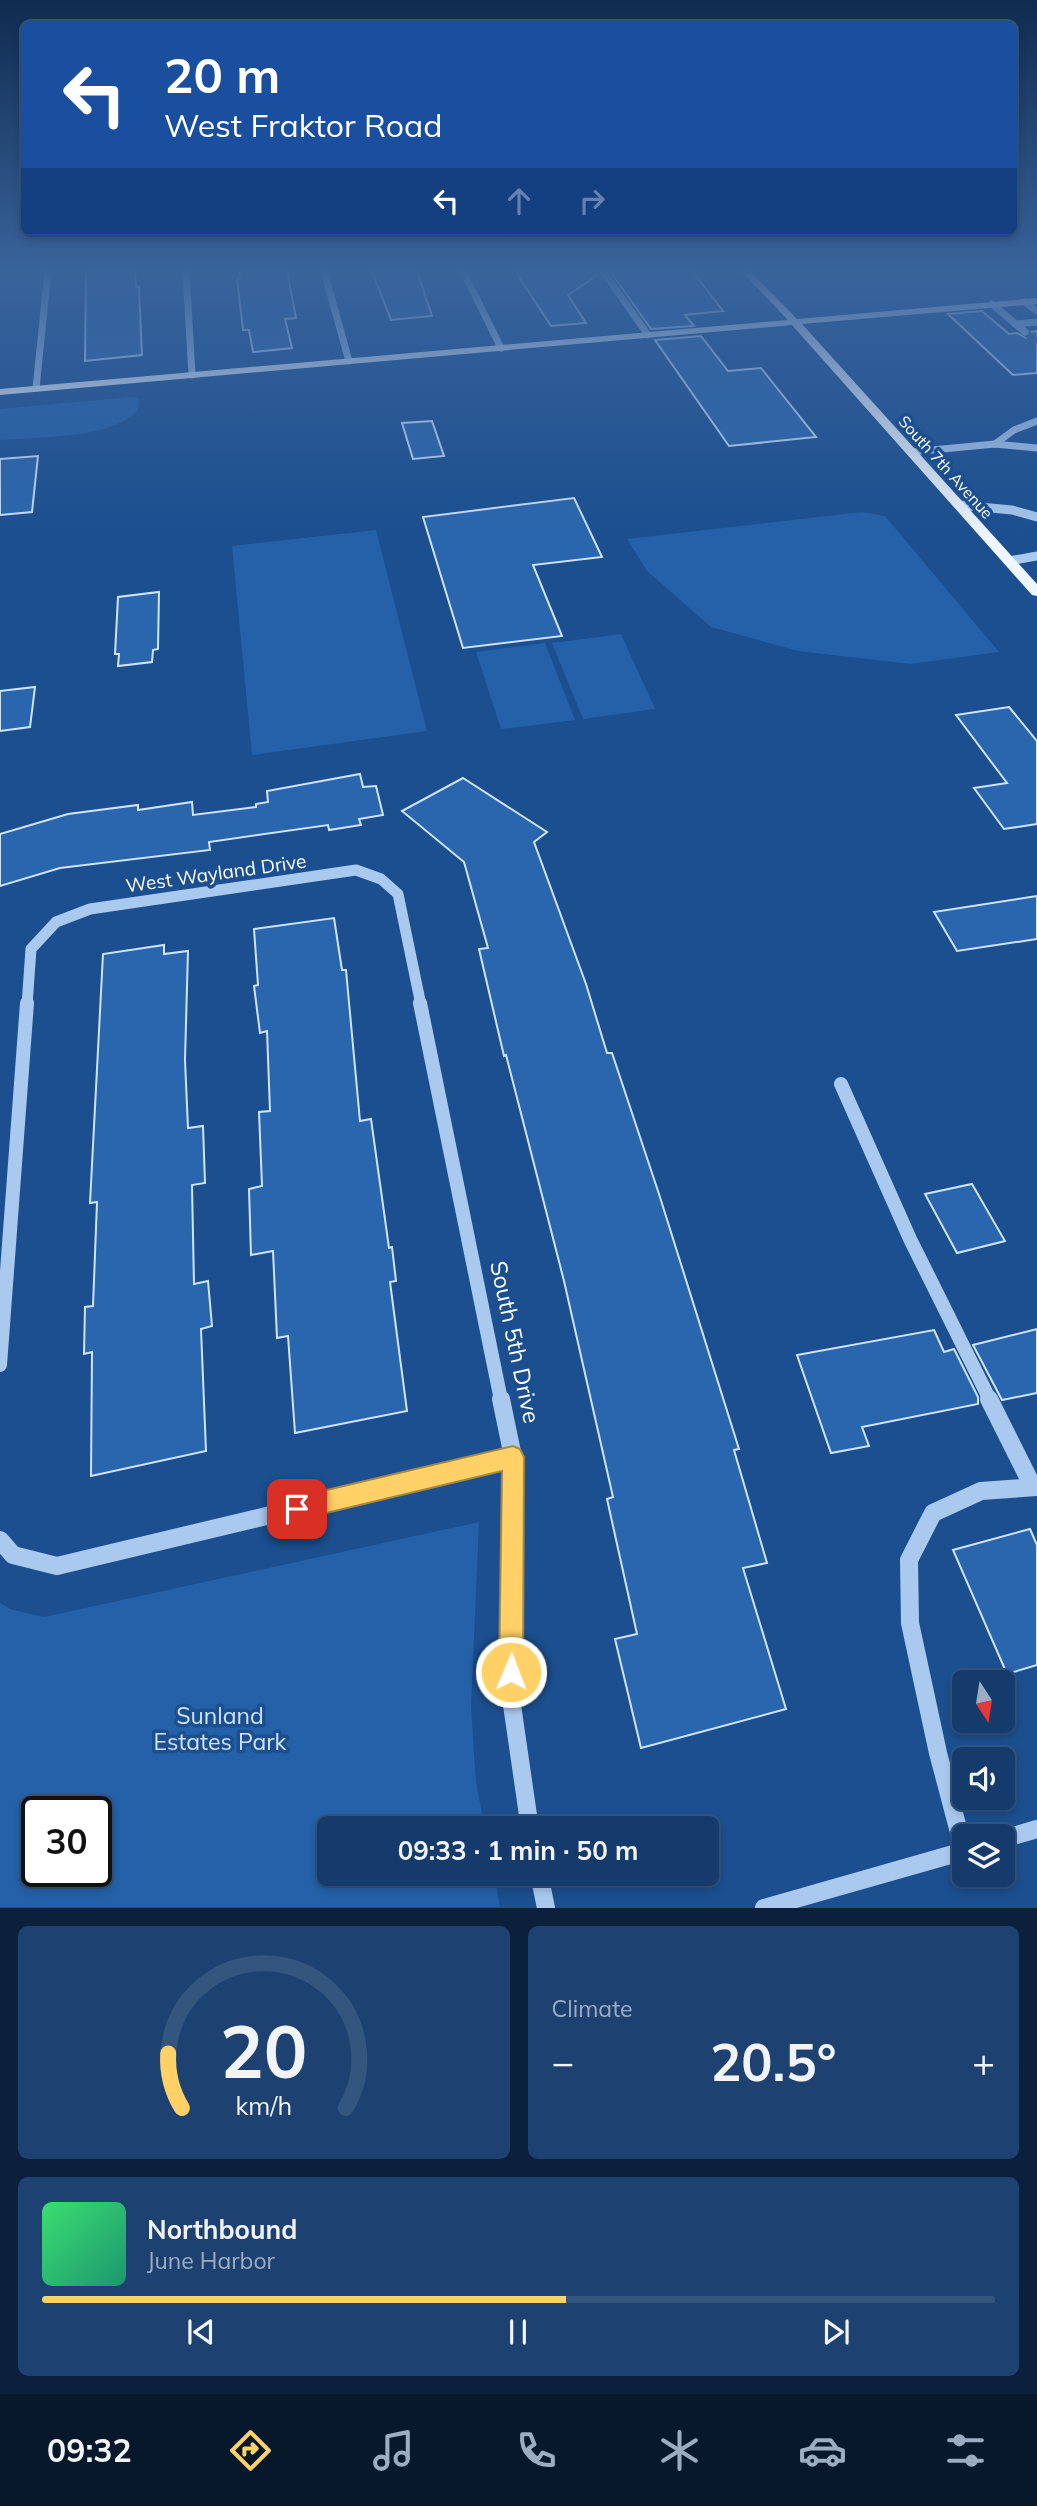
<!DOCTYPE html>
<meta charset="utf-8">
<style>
body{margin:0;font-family:Mulish,sans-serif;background:#1d4271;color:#f1f3f6;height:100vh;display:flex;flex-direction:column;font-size:26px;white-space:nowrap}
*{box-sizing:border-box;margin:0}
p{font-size:23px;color:#9dadc1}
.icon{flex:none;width:38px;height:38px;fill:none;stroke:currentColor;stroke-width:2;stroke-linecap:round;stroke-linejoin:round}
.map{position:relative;height:1908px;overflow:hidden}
.details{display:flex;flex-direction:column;gap:18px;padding:18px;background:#0b203b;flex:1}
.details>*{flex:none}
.banner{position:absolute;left:21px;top:21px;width:996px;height:214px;border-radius:10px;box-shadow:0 4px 10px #0003,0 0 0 2px #33557e;background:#1a4fa0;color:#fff;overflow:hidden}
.needle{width:46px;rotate:168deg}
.fabs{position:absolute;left:952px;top:1670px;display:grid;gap:14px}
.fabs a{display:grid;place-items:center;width:63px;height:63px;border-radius:10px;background:#143b6b;box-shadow:0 4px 10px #0003,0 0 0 2px #33557e;font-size:35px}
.speed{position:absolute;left:21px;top:1796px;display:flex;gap:14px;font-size:35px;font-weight:700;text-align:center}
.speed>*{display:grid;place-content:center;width:91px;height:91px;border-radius:50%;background:#143b6b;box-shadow:0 4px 10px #0003,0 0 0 2px #33557e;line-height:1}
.speed .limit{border:4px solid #111;border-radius:10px;background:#fff;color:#111}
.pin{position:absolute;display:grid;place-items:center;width:60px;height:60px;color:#fff;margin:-30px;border-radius:14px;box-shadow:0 4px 10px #0006}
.me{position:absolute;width:77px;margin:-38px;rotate:1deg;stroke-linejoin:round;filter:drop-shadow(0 0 5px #0008)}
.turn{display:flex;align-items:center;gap:24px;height:147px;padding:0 28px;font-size:32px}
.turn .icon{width:91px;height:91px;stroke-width:2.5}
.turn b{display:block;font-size:49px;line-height:60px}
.lanes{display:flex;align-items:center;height:66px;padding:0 28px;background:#0003;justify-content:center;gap:35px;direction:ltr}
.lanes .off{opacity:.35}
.big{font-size:52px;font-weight:700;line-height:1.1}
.details .tile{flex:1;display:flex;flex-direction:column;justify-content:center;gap:10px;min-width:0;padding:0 24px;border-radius:10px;background:#1d4271}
.details .dial{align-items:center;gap:0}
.dial svg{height:182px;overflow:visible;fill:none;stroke:#33557e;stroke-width:7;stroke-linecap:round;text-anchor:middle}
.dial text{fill:#f1f3f6;stroke:none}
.song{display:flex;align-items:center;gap:21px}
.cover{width:84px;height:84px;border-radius:10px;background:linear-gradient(135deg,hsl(140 70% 55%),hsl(160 70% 35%))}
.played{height:7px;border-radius:4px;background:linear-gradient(90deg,#ffd166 55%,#33557e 55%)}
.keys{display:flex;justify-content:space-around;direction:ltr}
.heat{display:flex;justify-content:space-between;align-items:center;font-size:38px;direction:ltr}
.details .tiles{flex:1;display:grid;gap:18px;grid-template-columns:1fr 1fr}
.tile:last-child{grid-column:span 2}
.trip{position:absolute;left:317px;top:1816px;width:402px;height:70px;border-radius:10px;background:#143b6b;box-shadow:0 4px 10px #0003,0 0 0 2px #33557e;font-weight:700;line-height:70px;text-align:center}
.dock{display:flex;height:112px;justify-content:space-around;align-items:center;background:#08182b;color:#9dadc1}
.dock .icon{width:49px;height:49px}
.dock .current{color:#ffd166}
.dock b{font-size:32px;color:#f1f3f6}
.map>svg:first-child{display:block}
.green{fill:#2461a8;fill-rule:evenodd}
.building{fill:#2a66ad;stroke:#cfe3fa;stroke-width:2}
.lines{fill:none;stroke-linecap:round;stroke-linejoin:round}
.minor-tunnel{stroke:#3d69a0;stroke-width:7;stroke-dasharray:7 3.5;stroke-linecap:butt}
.minor-far4{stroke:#a9c9ee;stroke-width:7}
.minor-far3{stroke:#a9c9ee;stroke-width:9}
.minor-far2{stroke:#a9c9ee;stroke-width:11}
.minor-far1{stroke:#a9c9ee;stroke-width:14}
.minor{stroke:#a9c9ee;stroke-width:18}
.major{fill:#f0f6ff;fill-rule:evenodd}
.route{fill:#ffd166;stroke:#a68842;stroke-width:2}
.labels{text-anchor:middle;stroke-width:7;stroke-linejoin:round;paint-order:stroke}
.far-street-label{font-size:16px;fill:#fff;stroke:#1b4f8f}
.street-label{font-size:19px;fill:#fff;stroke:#1b4f8f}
.near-street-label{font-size:23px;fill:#fff;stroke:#1b4f8f}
.near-park-label{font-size:23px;fill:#cfe3fa;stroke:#1b4f8f}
</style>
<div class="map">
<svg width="1037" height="1908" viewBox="0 0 1037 1908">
<rect width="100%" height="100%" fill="#1b4f8f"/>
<g class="green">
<path d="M131,397L139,398L138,410C112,439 38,437 0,440V409Z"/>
<polygon points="862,512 885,516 999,652 911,664 798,651 711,627 647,571 627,539"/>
<polygon points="376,530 427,731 252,755 232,546"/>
<polygon points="621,634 655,709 583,719 552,643"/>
<polygon points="545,643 575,720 501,729 476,652"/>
<path d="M479,1522L471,1707L476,1782L485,1829H329V1874H494L500,1907H0V1603L10,1609L44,1617ZM96,1811V1871H37V1811Z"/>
</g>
<g class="building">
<polygon points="86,271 135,271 136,287 139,287 142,355 85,361"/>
<polygon points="240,271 287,271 296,318 285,319 292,348 253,352 249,330 243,330 237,279 241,278"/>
<polygon points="372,271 417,271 432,316 391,320"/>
<polygon points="515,271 597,271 598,275 568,295 586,323 551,326"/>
<polygon points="610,271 692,271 723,311 685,315 694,326 651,329"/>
<polygon points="982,311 1009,334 1017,333 1026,338 1031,332 1037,331 1037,373 1013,375 948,314"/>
<polygon points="701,336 728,371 761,368 816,437 729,446 655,340"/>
<polygon points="432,421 444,456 413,459 402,423"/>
<polygon points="38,456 32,512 0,515 0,459"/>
<polygon points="574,498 602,557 533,565 562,636 463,648 423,517"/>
<polygon points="159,592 158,649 153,650 152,662 118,666 119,654 115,654 118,597"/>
<polygon points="35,687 30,727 0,731 0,691"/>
<polygon points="1009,707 1037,741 1037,824 1004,829 974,788 1007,783 956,715"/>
<polygon points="360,774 363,787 376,786 383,815 359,819 361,825 329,830 328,825 209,842 210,850 60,868 0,886 0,834 68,814 138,805 138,810 192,802 193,815 256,807 256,804 268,802 267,791"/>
<polygon points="463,778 547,832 534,842 586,984 607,1053 612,1053 659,1194 739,1449 734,1450 767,1563 743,1568 786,1709 641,1748 615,1639 637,1634 607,1499 613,1497 564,1281 506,1055 504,1056 479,949 488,948 464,862 402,811"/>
<polygon points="1037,896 1037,939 957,951 934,912"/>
<polygon points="334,918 342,970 346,970 360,1121 371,1119 389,1248 392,1247 396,1281 390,1282 407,1411 295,1433 288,1336 277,1338 273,1251 251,1255 249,1189 262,1186 259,1112 270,1111 267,1031 260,1033 254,986 258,985 254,929"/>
<polygon points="164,945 164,954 188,951 185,1060 188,1128 203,1126 205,1183 192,1185 194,1284 208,1281 212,1326 201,1329 206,1451 91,1476 92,1352 84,1354 85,1307 93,1306 97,1202 90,1203 103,954"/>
<polygon points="972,1184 1005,1241 957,1253 925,1194"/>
<polygon points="1037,1329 1037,1393 1002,1400 973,1345"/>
<polygon points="934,1330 944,1352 954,1349 978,1397 978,1404 862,1427 869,1446 831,1453 797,1355"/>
<polygon points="1030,1529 1037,1545 1037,1665 1007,1674 953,1550"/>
</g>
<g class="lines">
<polyline class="minor-tunnel" points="1025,332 1037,342"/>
<g class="minor-far4">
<polyline points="186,271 192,375"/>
<polyline points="324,271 349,361"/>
<polyline points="463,271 501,348"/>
<polyline points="603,271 648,335"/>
<polyline points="1025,302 1037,311"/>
<polyline points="992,304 1025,332"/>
<polyline points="1015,324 1037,322"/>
<polyline points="36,388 48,271"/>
<polyline points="995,444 1014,430 1037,421"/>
<polyline points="911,452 995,444 1037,448"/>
</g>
<g class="minor-far3">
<polyline points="959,505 1012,510 1037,517"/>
<polyline points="1009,561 1037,556"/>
</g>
<polyline class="minor-far2" points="27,1005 31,949 56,922 90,909 356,870 381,879 398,894 421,1005"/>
<g class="minor-far1">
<polyline points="420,1003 501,1400"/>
<polyline points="841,1084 910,1239 990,1400"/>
<polyline points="0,1365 27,1003"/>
</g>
<g class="minor">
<polyline points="501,1399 513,1457 511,1698 530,1829"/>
<polyline points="989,1399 1032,1485"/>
<polyline points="0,1540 13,1555 57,1566 513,1457"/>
<polyline points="1003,1839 1037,1829"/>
<polyline points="964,1851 938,1753 910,1623 909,1560 933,1513 981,1491 1037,1487"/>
<polyline points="539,1874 546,1908"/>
<polyline points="764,1908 964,1851"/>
</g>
<polygon class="major" points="741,271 750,271 797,319 1037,298 1037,304 802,324 1037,584 1037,596 1032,595 792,325 0,395 0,389 788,320"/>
</g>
<linearGradient id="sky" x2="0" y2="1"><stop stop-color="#0f2b4f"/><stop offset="0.5" stop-color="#39639b"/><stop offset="1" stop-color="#39639b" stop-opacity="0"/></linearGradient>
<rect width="1037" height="538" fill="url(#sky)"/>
<polygon class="route" points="513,1446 520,1449 524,1457 523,1672 520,1680 511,1684 503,1680 499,1672 502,1471 297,1520 289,1517 286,1509 289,1501 297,1497"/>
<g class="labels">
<g class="far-street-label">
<text transform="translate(946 467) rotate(48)" y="6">South 7th Avenue</text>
</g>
<g class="street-label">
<text transform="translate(216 873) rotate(-8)" y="7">West Wayland Drive</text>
</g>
<g class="near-street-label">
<text transform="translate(515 1342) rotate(78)" y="8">South 5th Drive</text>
</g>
<g class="near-park-label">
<text x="220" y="1724">Sunland<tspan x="220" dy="26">Estates Park</tspan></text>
</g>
</g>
</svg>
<div class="fabs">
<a><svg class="needle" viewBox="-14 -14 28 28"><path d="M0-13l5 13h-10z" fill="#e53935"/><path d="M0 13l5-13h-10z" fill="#9dadc1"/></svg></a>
<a><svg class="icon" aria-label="sound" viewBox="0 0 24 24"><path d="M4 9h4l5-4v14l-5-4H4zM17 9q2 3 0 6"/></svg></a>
<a><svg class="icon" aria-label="layers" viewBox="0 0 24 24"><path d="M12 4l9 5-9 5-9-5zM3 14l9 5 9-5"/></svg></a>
</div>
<div class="speed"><div class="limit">30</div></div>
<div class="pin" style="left:297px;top:1509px;background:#d93025"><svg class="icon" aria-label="arrive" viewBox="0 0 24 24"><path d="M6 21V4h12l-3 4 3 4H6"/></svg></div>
<svg class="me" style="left:511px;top:1672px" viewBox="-20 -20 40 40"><circle r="17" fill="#ffd166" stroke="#fff" stroke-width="3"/><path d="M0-11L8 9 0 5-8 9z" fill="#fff"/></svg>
<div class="trip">09:33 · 1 min · 50 m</div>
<div class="banner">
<div class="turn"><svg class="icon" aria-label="left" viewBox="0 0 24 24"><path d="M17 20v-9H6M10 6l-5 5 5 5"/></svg><div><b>20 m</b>West Fraktor Road</div></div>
<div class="lanes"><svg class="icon" aria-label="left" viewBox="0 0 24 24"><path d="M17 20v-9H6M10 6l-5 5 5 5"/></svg><svg class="icon off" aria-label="ahead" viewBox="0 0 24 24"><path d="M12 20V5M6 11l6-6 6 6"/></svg><svg class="icon off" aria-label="right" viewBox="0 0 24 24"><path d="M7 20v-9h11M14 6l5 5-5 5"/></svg></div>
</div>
</div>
<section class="details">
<div class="tiles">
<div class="tile dial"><svg viewBox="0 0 100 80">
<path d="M14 69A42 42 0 1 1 86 69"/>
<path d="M14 69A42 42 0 0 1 8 45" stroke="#ffd166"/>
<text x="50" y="56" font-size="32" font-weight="700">20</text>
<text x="50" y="72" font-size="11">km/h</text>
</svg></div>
<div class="tile"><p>Climate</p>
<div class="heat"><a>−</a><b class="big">20.5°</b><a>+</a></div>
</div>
<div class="tile">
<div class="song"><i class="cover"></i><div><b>Northbound</b><p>June Harbor</p></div></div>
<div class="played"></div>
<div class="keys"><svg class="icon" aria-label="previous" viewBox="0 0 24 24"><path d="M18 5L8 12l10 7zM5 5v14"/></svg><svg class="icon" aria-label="pause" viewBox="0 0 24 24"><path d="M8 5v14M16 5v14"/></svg><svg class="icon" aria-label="next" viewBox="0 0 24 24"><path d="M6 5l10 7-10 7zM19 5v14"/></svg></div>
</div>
</div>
</section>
<nav class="dock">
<b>09:32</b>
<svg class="icon current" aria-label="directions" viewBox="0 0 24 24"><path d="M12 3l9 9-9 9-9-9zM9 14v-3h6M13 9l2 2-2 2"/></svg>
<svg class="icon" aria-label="music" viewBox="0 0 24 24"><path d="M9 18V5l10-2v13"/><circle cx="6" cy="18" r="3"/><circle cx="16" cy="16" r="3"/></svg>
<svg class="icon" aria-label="phone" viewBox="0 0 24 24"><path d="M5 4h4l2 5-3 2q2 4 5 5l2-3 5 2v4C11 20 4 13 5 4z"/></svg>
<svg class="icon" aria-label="climate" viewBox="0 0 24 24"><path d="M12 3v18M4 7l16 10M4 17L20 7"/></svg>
<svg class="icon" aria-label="car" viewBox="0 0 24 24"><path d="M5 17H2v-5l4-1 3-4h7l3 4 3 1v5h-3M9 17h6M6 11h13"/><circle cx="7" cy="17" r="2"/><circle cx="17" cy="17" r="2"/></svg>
<svg class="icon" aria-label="filters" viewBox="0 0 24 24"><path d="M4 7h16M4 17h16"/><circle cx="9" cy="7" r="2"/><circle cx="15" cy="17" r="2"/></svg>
</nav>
